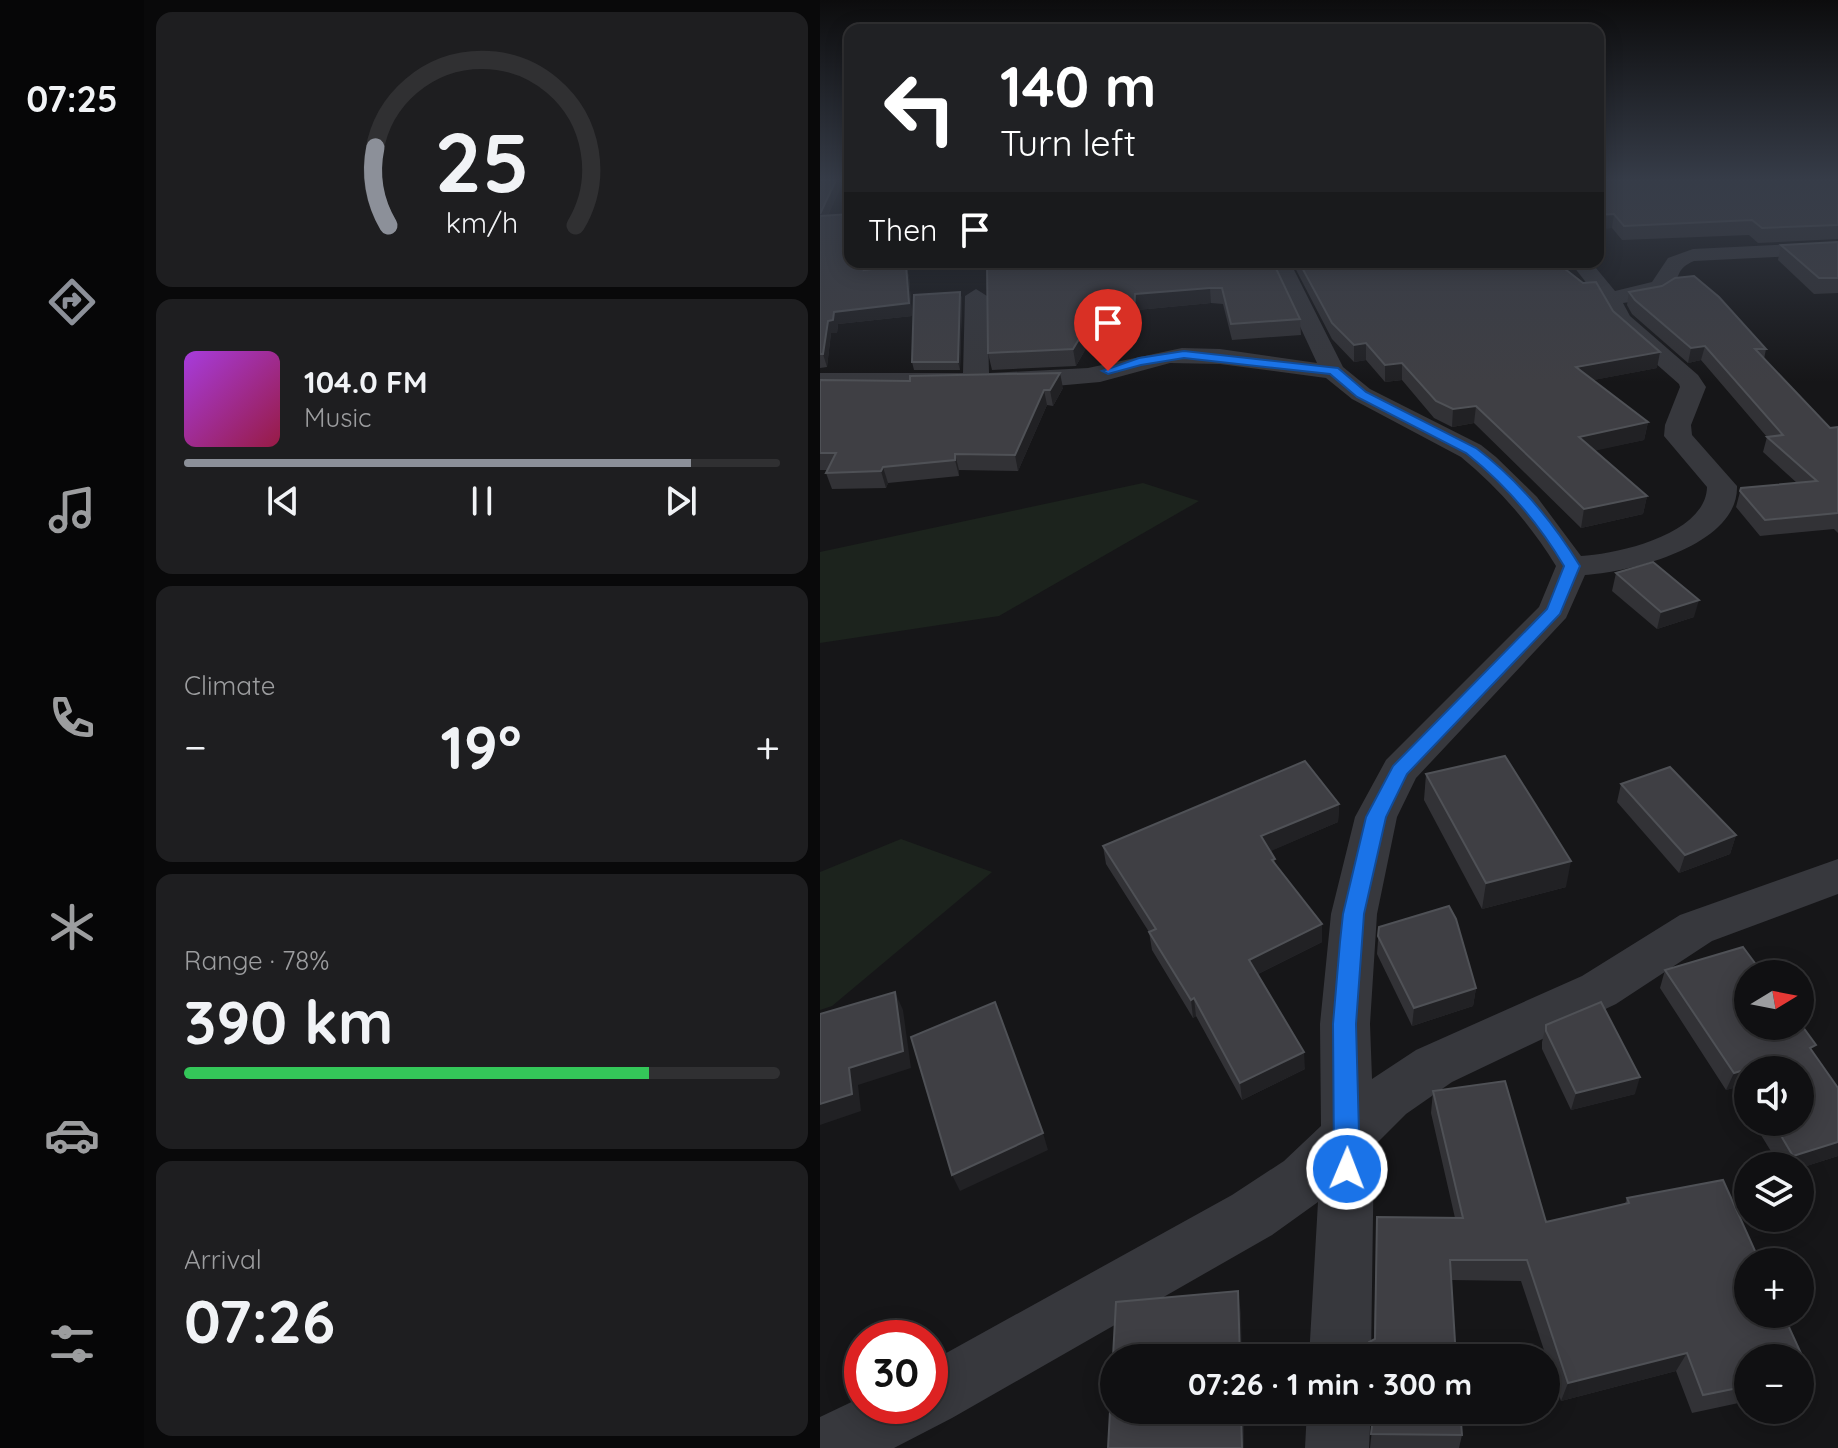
<!DOCTYPE html>
<meta charset="utf-8">
<style>
body{margin:0;font-family:Quicksand,sans-serif;background:#1e1e20;color:#f1f3f6;height:100vh;display:flex;flex-direction:column;font-size:30px;white-space:nowrap}
*{box-sizing:border-box;margin:0}
p{font-size:26px;color:#9c9d9f}
.icon{flex:none;width:44px;height:44px;fill:none;stroke:currentColor;stroke-width:2;stroke-linecap:round;stroke-linejoin:round}
.map{position:relative;flex:1;overflow:hidden}
.sheet{display:flex;flex-direction:column;gap:12px;padding:12px;background:#09090a;width:676px}
.sheet>*{flex:none}
.hud{position:absolute;left:24px;top:24px;width:760px;height:244px;border-radius:16px;box-shadow:0 4px 20px #0003,0 0 0 2px #303032;background:#202124;color:#fff;overflow:hidden}
.needle{width:52px;rotate:80deg}
.fabs{position:absolute;left:914px;top:960px;display:grid;gap:16px}
.fabs a{display:grid;place-items:center;width:80px;height:80px;border-radius:50%;background:#101012;box-shadow:0 4px 20px #0003,0 0 0 2px #303032;font-size:40px}
.speed{position:absolute;left:24px;top:1320px;display:flex;gap:16px;font-size:40px;font-weight:700;text-align:center}
.speed>*{display:grid;place-content:center;width:104px;height:104px;border-radius:50%;background:#101012;box-shadow:0 4px 20px #0003,0 0 0 2px #303032;line-height:1}
.speed .limit{border:12px solid #d22;background:#fff;color:#111}
.pin{position:absolute;display:grid;place-items:center;width:68px;height:68px;color:#fff;margin:-82px -34px;border-radius:50% 50% 50% 0;rotate:-45deg;box-shadow:0 0 8px #0007}
.pin .icon{rotate:45deg}
.me{position:absolute;width:88px;margin:-44px;rotate:1deg;stroke-linejoin:round;filter:drop-shadow(0 0 6px #0008)}
.turn{display:flex;align-items:center;gap:28px;height:168px;padding:0 24px;font-size:36px}
.turn .icon{width:104px;height:104px;stroke-width:2.5}
.turn b{display:block;font-size:56px;line-height:68px}
.then{display:flex;align-items:center;height:76px;padding:0 24px;background:#0003;gap:16px;font-size:30px}
.big{font-size:60px;font-weight:700;line-height:1.1}
.sheet .card{flex:1;display:flex;flex-direction:column;justify-content:center;gap:12px;min-width:0;padding:0 28px;border-radius:16px;background:#1e1e20}
.sheet .dial{align-items:center;gap:0}
.dial svg{height:208px;overflow:visible;fill:none;stroke:#303032;stroke-width:7;stroke-linecap:round;text-anchor:middle}
.dial text{fill:#f1f3f6;stroke:none}
.song{display:flex;align-items:center;gap:24px}
.cover{width:96px;height:96px;border-radius:12px;background:linear-gradient(135deg,hsl(280 70% 55%),hsl(340 70% 35%))}
.played{height:8px;border-radius:4px;background:linear-gradient(90deg,#8c9099 85%,#303032 85%)}
.keys{display:flex;justify-content:space-around;direction:ltr}
.heat{display:flex;justify-content:space-between;align-items:center;font-size:44px;direction:ltr}
.charge{height:12px;border-radius:6px;background:linear-gradient(90deg,#34c759 78%,#303032 0)}
.trip{position:absolute;left:280px;top:1344px;width:460px;height:80px;border-radius:40px;background:#101012;box-shadow:0 4px 20px #0003,0 0 0 2px #303032;font-weight:700;line-height:80px;text-align:center}
main{display:flex;flex:1;min-height:0}
.dock{display:flex;flex-direction:column;width:144px;justify-content:space-around;align-items:center;background:#060607;color:#9c9d9f}
.dock .icon{width:56px;height:56px}
.dock .current{color:#8c9099}
.dock b{font-size:36px;color:#f1f3f6}
.map>svg:first-child{display:block}
.green{fill:#1c231d}
.lines{fill:none;stroke-linecap:round;stroke-linejoin:round}
.minor{fill:#37383d;fill-rule:evenodd}
.wall{fill:#323236}
.shaded-wall{fill:#212124}
.building{fill:#3f3f44;stroke:#4f5156;stroke-width:2}
.route{fill:#1a73e8;stroke:#114b97;stroke-width:2}
</style>
<main>
<nav class="dock">
<b>07:25</b>
<svg class="icon current" aria-label="directions" viewBox="0 0 24 24"><path d="M12 3l9 9-9 9-9-9zM9 14v-3h6M13 9l2 2-2 2"/></svg>
<svg class="icon" aria-label="music" viewBox="0 0 24 24"><path d="M9 18V5l10-2v13"/><circle cx="6" cy="18" r="3"/><circle cx="16" cy="16" r="3"/></svg>
<svg class="icon" aria-label="phone" viewBox="0 0 24 24"><path d="M5 4h4l2 5-3 2q2 4 5 5l2-3 5 2v4C11 20 4 13 5 4z"/></svg>
<svg class="icon" aria-label="climate" viewBox="0 0 24 24"><path d="M12 3v18M4 7l16 10M4 17L20 7"/></svg>
<svg class="icon" aria-label="car" viewBox="0 0 24 24"><path d="M5 17H2v-5l4-1 3-4h7l3 4 3 1v5h-3M9 17h6M6 11h13"/><circle cx="7" cy="17" r="2"/><circle cx="17" cy="17" r="2"/></svg>
<svg class="icon" aria-label="filters" viewBox="0 0 24 24"><path d="M4 7h16M4 17h16"/><circle cx="9" cy="7" r="2"/><circle cx="15" cy="17" r="2"/></svg>
</nav>
<section class="sheet">
<div class="card dial"><svg viewBox="0 0 100 80">
<path d="M14 69A42 42 0 1 1 86 69"/>
<path d="M14 69A42 42 0 0 1 9 39" stroke="#8c9099"/>
<text x="50" y="56" font-size="32" font-weight="700">25</text>
<text x="50" y="72" font-size="11">km/h</text>
</svg></div>
<div class="card">
<div class="song"><i class="cover"></i><div><b>104.0 FM</b><p>Music</p></div></div>
<div class="played"></div>
<div class="keys"><svg class="icon" aria-label="previous" viewBox="0 0 24 24"><path d="M18 5L8 12l10 7zM5 5v14"/></svg><svg class="icon" aria-label="pause" viewBox="0 0 24 24"><path d="M8 5v14M16 5v14"/></svg><svg class="icon" aria-label="next" viewBox="0 0 24 24"><path d="M6 5l10 7-10 7zM19 5v14"/></svg></div>
</div>
<div class="card"><p>Climate</p>
<div class="heat"><a>−</a><b class="big">19°</b><a>+</a></div>
</div>
<div class="card"><p>Range · 78%</p><b class="big">390 km</b><div class="charge"></div></div>
<div class="card"><p>Arrival</p><b class="big">07:26</b></div>
</section>
<div class="map">
<svg width="1018" height="1448" viewBox="0 0 1018 1448">
<rect width="100%" height="100%" fill="#161618"/>
<g class="green">
<polygon points="323,483 379,501 179,616 0,643 0,552"/>
<polygon points="81,839 172,872 12,1006 0,1010 0,872"/>
</g>
<g class="lines">
<g class="minor">
<path d="M1018,242V254L874,261C854,269 861,280 849,291C837,300 816,301 803,303L810,316L878,375L886,387L871,425L872,435L917,486C919,546 810,572 765,575L746,618L596,778L577,817L557,914L550,1024L552,1079L596,1050L762,976L860,915L1018,859V894L892,941L796,1004L632,1082L586,1114L554,1146L551,1358H489L498,1202L452,1235L132,1418L74,1448H0V1417L42,1397V1406H110V1362L412,1195L464,1161L501,1126L500,1024L511,914L535,817L566,760L719,607L736,566C710,524 679,488 641,457L532,399L506,378L400,364L350,363L280,382L235,386L0,389V373H143L145,296L156,289L167,296L169,373L268,368L362,348L400,349L497,363L450,262H470L523,367L550,389L661,445L676,457L717,497L761,556C798,554 886,534 887,487L844,436L845,425L860,387L859,384L792,325L779,299L750,262H771L795,291L832,282L848,258L873,249Z"/>
<polygon points="487,1410 551,1410 549,1448 485,1448"/>
</g>
</g>
<g class="wall">
<polygon points="0,180 24,180 8,215 30,262 54,262 51,269 86,265 89,277 92,316 18,324 17,333 11,333 7,367 0,368"/>
<polygon points="778,180 1018,180 1018,239 938,243 929,235 802,240 792,228"/>
<polygon points="1018,242 1018,293 994,294 958,260 961,245"/>
<polygon points="167,262 453,262 480,319 481,335 412,340 403,304 391,303 317,310 316,331 268,334 269,343 256,366 172,370 168,353"/>
<polygon points="472,262 736,262 793,311 837,368 773,380 828,422 824,440 775,450 827,496 823,514 761,528 654,423 632,427 614,418 582,380 565,382 546,360 534,362 512,339"/>
<polygon points="140,292 142,299 140,370 94,370 92,362"/>
<polygon points="809,292 946,349 944,359 1010,428 1018,427 1018,533 1014,529 940,536 916,507 921,488 977,483 943,452 947,437 881,360 868,363 812,314 807,305"/>
<polygon points="0,380 243,388 233,406 227,405 198,471 139,470 139,476 68,483 66,488 12,489 6,473 8,470 0,470"/>
<polygon points="796,573 874,617 837,629 792,591"/>
<polygon points="606,774 746,887 662,909 604,800"/>
<polygon points="801,784 916,835 910,854 859,873 797,802"/>
<polygon points="519,804 518,822 450,851 456,864 502,942 438,974 485,1069 422,1100 376,1016 373,1018 332,950 329,932 286,864 283,846"/>
<polygon points="559,927 656,988 653,1006 592,1026 557,954"/>
<polygon points="845,970 993,1052 1018,1088 1018,1156 980,1168 980,1166 960,1166 933,1122 980,1122 928,1070 928,1113 913,1088 906,1090 840,988"/>
<polygon points="726,1025 815,1094 751,1110 722,1049 722,1042"/>
<polygon points="685,1081 726,1222 805,1204 807,1198 903,1180 940,1262 928,1262 928,1314 963,1314 990,1373 980,1385 980,1358 928,1358 928,1401 872,1413 856,1371 741,1401 701,1281 631,1280 636,1358 548,1358 549,1342 554,1340 557,1217 635,1218 611,1113 613,1091"/>
<polygon points="554,1410 642,1435 639,1448 550,1448"/>
</g>
<g class="shaded-wall">
<polygon points="16,180 24,180 2,227 0,214"/>
<polygon points="794,214 792,228 778,230 778,215"/>
<polygon points="47,262 54,262 47,282 44,270"/>
<polygon points="86,265 89,277 92,316 18,324 17,333 11,333 7,367 3,354 8,321 14,312"/>
<polygon points="390,288 391,303 317,310 316,331 314,315 315,294"/>
<polygon points="140,292 142,299 140,370 138,362"/>
<polygon points="266,318 269,343 256,366 253,349"/>
<polygon points="546,343 546,360 534,362 534,345"/>
<polygon points="885,346 881,360 868,363 871,348"/>
<polygon points="840,352 837,368 753,384 756,367"/>
<polygon points="582,363 582,380 565,382 565,365"/>
<polygon points="240,373 243,388 233,406 230,390"/>
<polygon points="224,390 227,405 198,471 195,455"/>
<polygon points="656,406 654,423 632,427 633,409"/>
<polygon points="828,422 824,440 756,455 759,437"/>
<polygon points="135,454 139,470 139,476 135,460"/>
<polygon points="63,467 68,483 66,488 61,471"/>
<polygon points="827,496 823,514 761,528 764,509"/>
<polygon points="879,600 874,617 837,629 841,612"/>
<polygon points="519,804 518,822 442,855 441,836"/>
<polygon points="916,835 910,854 859,873 865,855"/>
<polygon points="751,861 746,887 662,909 666,883"/>
<polygon points="502,924 502,942 430,978 429,960"/>
<polygon points="656,988 653,1006 592,1026 594,1008"/>
<polygon points="75,992 83,1010 91,1068 38,1085 41,1111 0,1125 0,1104 29,1068"/>
<polygon points="374,998 376,1016 373,1018 371,1000"/>
<polygon points="484,1052 485,1069 422,1100 420,1083"/>
<polygon points="921,1071 913,1088 906,1090 914,1073"/>
<polygon points="820,1077 815,1094 751,1110 756,1093"/>
<polygon points="223,1133 228,1150 140,1191 132,1175"/>
<polygon points="1018,1142 1018,1156 980,1168 980,1166 968,1166 973,1156"/>
<polygon points="418,1291 421,1313 422,1358 420,1358"/>
<polygon points="867,1353 856,1371 741,1401 748,1383"/>
<polygon points="421,1410 424,1410 424,1448 422,1448"/>
</g>
<g class="building">
<polygon points="0,180 16,180 0,214"/>
<polygon points="778,180 1018,180 1018,225 942,228 932,220 804,226 794,214 778,215"/>
<polygon points="30,214 30,262 47,262 44,270 86,265 89,303 14,312 13,320 8,321 3,354 0,354 0,216"/>
<polygon points="1018,242 1018,278 999,278 961,245"/>
<polygon points="167,262 453,262 480,319 411,324 402,288 390,288 315,294 314,315 266,318 267,326 253,349 168,353"/>
<polygon points="479,262 736,262 763,283 776,282 793,311 840,352 756,367 828,422 759,437 827,496 764,509 656,406 633,409 616,401 582,363 565,365 546,343 534,345 512,323"/>
<polygon points="874,276 899,297 946,349 935,349 1010,428 1018,427 1018,513 945,520 920,491 921,488 997,481 947,437 963,435 885,346 871,348 815,300 809,292 842,286 855,278"/>
<polygon points="140,292 138,362 92,362 94,295"/>
<polygon points="240,373 230,390 224,390 195,455 135,454 135,460 63,467 61,471 6,473 16,453 0,453 0,380 90,381 90,376"/>
<polygon points="833,562 879,600 841,612 796,573"/>
<polygon points="685,756 751,861 666,883 606,774"/>
<polygon points="485,761 519,804 441,836 455,859 452,860 502,924 429,960 484,1052 420,1083 374,998 371,1000 329,932 336,929 283,846"/>
<polygon points="850,767 916,835 865,855 801,784"/>
<polygon points="629,906 636,919 656,988 594,1008 558,936 559,927"/>
<polygon points="923,947 943,974 928,974 928,1026 980,1026 980,1023 996,1045 990,1048 1018,1088 1018,1142 973,1156 953,1122 980,1122 980,1070 928,1070 928,1082 921,1071 914,1073 845,970"/>
<polygon points="75,992 83,1051 29,1068 32,1094 0,1104 0,1014"/>
<polygon points="175,1002 223,1133 132,1175 91,1037"/>
<polygon points="781,1002 820,1077 756,1093 726,1031 726,1025"/>
<polygon points="685,1081 726,1222 809,1203 807,1198 903,1180 940,1262 928,1262 928,1314 963,1314 990,1373 980,1375 980,1358 928,1358 928,1386 883,1395 867,1353 748,1383 707,1260 630,1260 636,1358 550,1358 549,1342 555,1339 557,1217 643,1218 613,1091"/>
<polygon points="418,1291 420,1358 294,1358 294,1410 421,1410 422,1448 288,1448 296,1302"/>
<polygon points="554,1410 640,1410 642,1435 551,1434"/>
</g>
<linearGradient id="sky" x2="0" y2="1"><stop stop-color="#0c0c0d"/><stop offset="0.47" stop-color="#363c48"/><stop offset="1" stop-color="#363c48" stop-opacity="0"/></linearGradient>
<rect width="1018" height="382" fill="url(#sky)"/>
<path class="route" d="M364,351L518,368L546,392L656,448C697,479 733,522 760,566L740,614L587,774L566,817L544,914L542,942L536,1024L540,1169L536,1177L527,1181L518,1177L514,1169L513,1024L520,942L523,914L546,817L573,766L727,609L744,566C719,524 685,484 646,453L537,397L510,374L364,358L321,365L288,374L282,371L319,358Z"/>
</svg>
<div class="fabs">
<a><svg class="needle" viewBox="-14 -14 28 28"><path d="M0-13l5 13h-10z" fill="#e53935"/><path d="M0 13l5-13h-10z" fill="#9c9d9f"/></svg></a>
<a><svg class="icon" aria-label="sound" viewBox="0 0 24 24"><path d="M4 9h4l5-4v14l-5-4H4zM17 9q2 3 0 6"/></svg></a>
<a><svg class="icon" aria-label="layers" viewBox="0 0 24 24"><path d="M12 4l9 5-9 5-9-5zM3 14l9 5 9-5"/></svg></a>
<a>+</a>
<a>−</a>
</div>
<div class="speed"><div class="limit">30</div></div>
<div class="pin" style="left:288px;top:371px;background:#d93025"><svg class="icon" aria-label="arrive" viewBox="0 0 24 24"><path d="M6 21V4h12l-3 4 3 4H6"/></svg></div>
<svg class="me" style="left:527px;top:1169px" viewBox="-20 -20 40 40"><circle r="17" fill="#1a73e8" stroke="#fff" stroke-width="3"/><path d="M0-11L8 9 0 5-8 9z" fill="#fff"/></svg>
<div class="trip">07:26 · 1 min · 300 m</div>
<div class="hud">
<div class="turn"><svg class="icon" aria-label="left" viewBox="0 0 24 24"><path d="M17 20v-9H6M10 6l-5 5 5 5"/></svg><div><b>140 m</b>Turn left</div></div>
<div class="then">Then<svg class="icon" aria-label="arrive" viewBox="0 0 24 24"><path d="M6 21V4h12l-3 4 3 4H6"/></svg></div>
</div>
</div>
</main>
